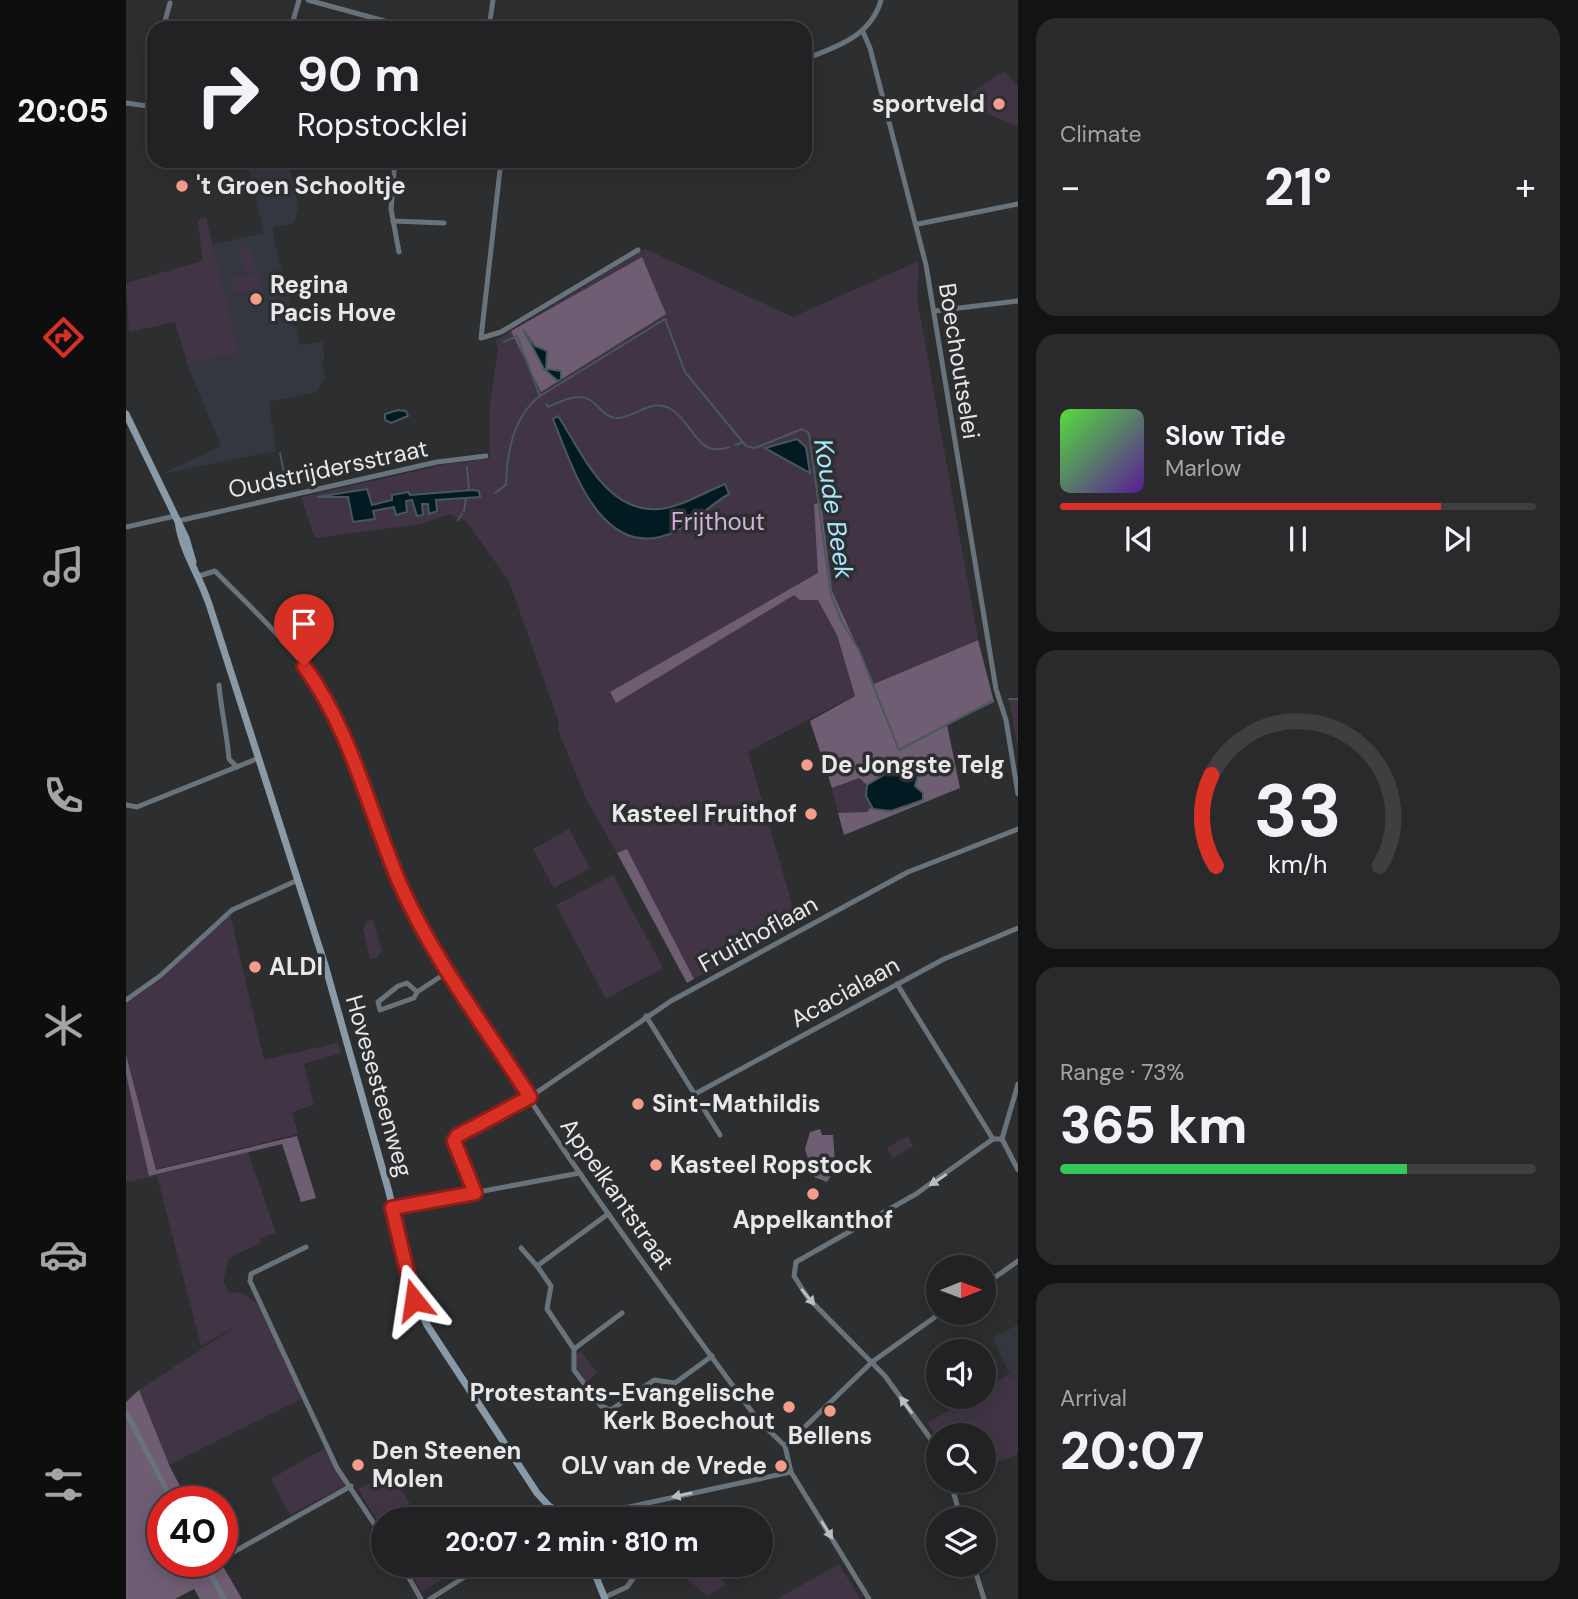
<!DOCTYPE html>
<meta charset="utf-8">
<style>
body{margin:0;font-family:"DM Sans",sans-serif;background:#2a2a2c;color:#f1f3f6;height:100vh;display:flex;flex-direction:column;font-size:26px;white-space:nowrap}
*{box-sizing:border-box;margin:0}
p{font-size:23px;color:#a2a4a6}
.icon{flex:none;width:38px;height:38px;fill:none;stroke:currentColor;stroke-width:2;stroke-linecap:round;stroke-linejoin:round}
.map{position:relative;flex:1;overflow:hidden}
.panel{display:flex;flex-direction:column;gap:18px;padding:18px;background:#131314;width:560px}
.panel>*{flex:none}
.hud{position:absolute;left:21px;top:21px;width:665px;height:147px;border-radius:21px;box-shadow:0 4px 18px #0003,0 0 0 2px #3f3f41;background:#222224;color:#f1f3f6;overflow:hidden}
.needle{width:46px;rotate:89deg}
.controls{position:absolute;left:800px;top:1255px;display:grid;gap:14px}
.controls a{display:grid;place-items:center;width:70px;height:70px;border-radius:50%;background:#222224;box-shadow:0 4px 18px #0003,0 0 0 2px #3f3f41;font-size:35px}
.speed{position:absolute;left:21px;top:1486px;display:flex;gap:14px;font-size:35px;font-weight:700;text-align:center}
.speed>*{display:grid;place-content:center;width:91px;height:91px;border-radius:50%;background:#222224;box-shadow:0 4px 18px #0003,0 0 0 2px #3f3f41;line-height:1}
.speed .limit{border:10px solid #d22;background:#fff;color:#111}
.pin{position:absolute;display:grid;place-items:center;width:60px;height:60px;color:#fff;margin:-72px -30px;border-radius:50% 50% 50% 0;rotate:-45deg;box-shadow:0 0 7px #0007}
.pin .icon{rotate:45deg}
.me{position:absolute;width:77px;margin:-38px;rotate:345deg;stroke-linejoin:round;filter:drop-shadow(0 0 5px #0008)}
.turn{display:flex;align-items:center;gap:24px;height:147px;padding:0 35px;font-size:32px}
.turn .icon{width:91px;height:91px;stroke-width:2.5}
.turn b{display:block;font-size:49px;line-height:60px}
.big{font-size:52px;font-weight:800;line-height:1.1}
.panel .card{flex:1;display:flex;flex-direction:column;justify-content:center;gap:10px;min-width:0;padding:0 24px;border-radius:21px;background:#2a2a2c}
.panel .dial{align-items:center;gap:0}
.dial svg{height:182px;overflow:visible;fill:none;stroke:#3f3f41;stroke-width:7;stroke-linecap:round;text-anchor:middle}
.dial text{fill:#f1f3f6;stroke:none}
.song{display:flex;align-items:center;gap:21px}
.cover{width:84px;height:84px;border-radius:10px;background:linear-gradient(135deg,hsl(110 70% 55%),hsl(270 70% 35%))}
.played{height:7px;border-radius:4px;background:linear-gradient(90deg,#d93025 80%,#3f3f41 80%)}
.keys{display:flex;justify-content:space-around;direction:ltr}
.heat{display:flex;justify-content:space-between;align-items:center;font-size:38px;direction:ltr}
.charge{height:10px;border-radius:5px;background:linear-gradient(90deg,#34c759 73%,#3f3f41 0)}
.trip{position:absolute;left:245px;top:1507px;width:402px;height:70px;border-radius:35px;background:#222224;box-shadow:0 4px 18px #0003,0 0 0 2px #3f3f41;font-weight:800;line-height:70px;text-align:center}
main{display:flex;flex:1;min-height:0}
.tab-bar{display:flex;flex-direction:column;width:126px;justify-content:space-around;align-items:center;background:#0e0e0e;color:#a2a4a6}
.tab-bar .icon{width:49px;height:49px}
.tab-bar .selected{color:#d93025}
.tab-bar b{font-size:32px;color:#f1f3f6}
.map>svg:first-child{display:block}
.built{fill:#34373f}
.green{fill:#413545}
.forest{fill:#6f5d74}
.water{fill:#021b22;stroke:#47585e;stroke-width:2}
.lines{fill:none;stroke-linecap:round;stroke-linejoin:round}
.stream{stroke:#47585e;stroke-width:2}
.street{stroke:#68737c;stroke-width:5}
.secondary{stroke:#889aa8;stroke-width:7}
.oneway{fill:#bbbfc4}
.route-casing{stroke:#8d1f18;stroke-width:18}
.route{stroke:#d93025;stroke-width:12}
.poi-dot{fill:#f49d8b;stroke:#2d2e30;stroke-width:2.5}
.labels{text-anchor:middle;stroke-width:7;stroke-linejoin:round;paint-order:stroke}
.poi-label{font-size:24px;font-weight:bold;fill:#e8e8ea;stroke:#2d2e30;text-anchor:start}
.street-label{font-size:24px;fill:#e8e8ea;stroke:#2d2e30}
.park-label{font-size:24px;fill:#d4b1de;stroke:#2d2e30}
.water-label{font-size:26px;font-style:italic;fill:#a5e8fd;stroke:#2d2e30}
</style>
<main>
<nav class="tab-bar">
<b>20:05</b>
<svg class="icon selected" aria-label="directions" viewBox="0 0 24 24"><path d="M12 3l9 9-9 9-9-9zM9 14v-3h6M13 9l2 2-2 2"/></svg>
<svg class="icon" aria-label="music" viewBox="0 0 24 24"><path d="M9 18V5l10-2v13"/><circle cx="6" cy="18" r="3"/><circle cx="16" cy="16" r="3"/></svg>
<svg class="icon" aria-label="phone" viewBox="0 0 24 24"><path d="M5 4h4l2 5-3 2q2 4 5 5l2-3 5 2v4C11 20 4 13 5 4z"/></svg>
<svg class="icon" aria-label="climate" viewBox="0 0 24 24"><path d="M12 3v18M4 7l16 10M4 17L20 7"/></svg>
<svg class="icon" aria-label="car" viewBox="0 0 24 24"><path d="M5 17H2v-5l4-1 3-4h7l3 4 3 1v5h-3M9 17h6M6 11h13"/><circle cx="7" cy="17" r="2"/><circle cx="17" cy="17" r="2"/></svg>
<svg class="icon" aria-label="filters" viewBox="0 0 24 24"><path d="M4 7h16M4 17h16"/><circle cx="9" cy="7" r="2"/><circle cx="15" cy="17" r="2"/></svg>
</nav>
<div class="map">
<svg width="892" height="1599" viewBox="0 0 892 1599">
<rect width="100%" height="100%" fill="#2d2e30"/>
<g class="built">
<polygon points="121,161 163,161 172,209 168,223 147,228 148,240 174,345 197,342 198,361 195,362 199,377 191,392 143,402 150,451 36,474 95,446 60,362 112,354 85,245 138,233"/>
<polygon points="892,1325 892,1378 887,1380 866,1338"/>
</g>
<g class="green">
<polygon points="878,71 892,86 892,126 862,114 845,93"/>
<polygon points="80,218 113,354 61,362 49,322 3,332 0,283 76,261 72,219"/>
<polygon points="124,246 130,269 118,272 112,249"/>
<polygon points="519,249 667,317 793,261 791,298 852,639 748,685 622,752 672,925 568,979 501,849 491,853 460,799 432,730 433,723 383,581 339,520 323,514 295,524 189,538 175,497 321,464 364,459 363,412 372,349 369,341"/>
<polygon points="132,272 136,288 109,294 105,278"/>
<polygon points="883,699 892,699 892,749"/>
<polygon points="733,778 741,785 740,796 745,807 741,812 712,813 706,788"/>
<polygon points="443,829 464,868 428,888 407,849"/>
<polygon points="487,875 537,968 480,999 430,905"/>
<polygon points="104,914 138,1060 212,1043 215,1053 178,1064 188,1105 166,1112 172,1134 24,1171 24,1176 122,1152 150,1233 134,1238 135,1243 103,1258 97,1282 103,1292 116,1293 131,1303 177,1398 43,1465 13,1390 115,1323 75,1346 31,1176 0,1182 0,1003 33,981"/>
<polygon points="247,920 256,951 251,958 244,958 237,929 241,921"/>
<polygon points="782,1136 787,1146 767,1158 761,1148"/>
<polygon points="455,1351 471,1373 460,1382 450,1366 451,1354"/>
<polygon points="884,1373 887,1380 892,1378 892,1454 858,1468 858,1435 812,1435 812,1438 801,1423 846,1397 858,1396 858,1390"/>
<polygon points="199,1448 218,1482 218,1486 164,1515 145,1479"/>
<polygon points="266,1474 293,1519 257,1519 257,1530 232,1489"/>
<polygon points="713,1564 734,1599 651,1599"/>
<polygon points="279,1565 319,1565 322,1576 296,1592"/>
<polygon points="566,1565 584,1565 600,1585 581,1596 555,1574"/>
</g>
<g class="forest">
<polygon points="516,257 540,314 415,392 385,331"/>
<path d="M695,503L706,591L748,684L852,640L868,702L821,725L834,788L718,835L712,813L741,812L745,807C763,816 780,806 797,800V793L789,786L784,766L766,770L741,785L733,778L706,788L684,721L729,696L711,635L692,600H674L668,595L490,703L484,692L692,573L688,504Z"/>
<polygon points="501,849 568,979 561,983 491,853"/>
<polygon points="0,1055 30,1170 171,1136 190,1198 175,1202 156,1144 23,1176 0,1074"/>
<polygon points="694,1129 696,1135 707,1135 709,1163 704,1165 705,1176 701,1182 688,1177 689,1165 683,1162 679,1149 684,1132"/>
<polygon points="13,1390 44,1467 62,1501 37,1502 37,1561 94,1561 116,1599 74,1599 68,1589 49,1599 0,1599 0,1402"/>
</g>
<g class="water">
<polygon points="397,329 409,346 421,351 420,369 435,371 435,379 432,381 418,369"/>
<polygon points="272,410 280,411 282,416 265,423 259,420 259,414"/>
<path d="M432,416C456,452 480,514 534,509C555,507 579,492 599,484L603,494C583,505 567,524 546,533C475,563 446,466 427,419Z"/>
<polygon points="671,439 680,447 684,473 639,448"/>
<polygon points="241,489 246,505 266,500 266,495 282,492 284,495 347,490 353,491 354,497 310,500 311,511 303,514 302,504 296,504 297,515 291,516 286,500 280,501 281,512 270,515 268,507 247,511 249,519 227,522 222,497 191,497"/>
<polygon points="779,766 789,767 793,772 789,786 797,793 797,800 765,811 747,809 740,796 741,785 766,770"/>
</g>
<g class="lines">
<g class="stream">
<polyline points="414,396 539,319 559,372 620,446 629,448 676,429 683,433 705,595 716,622 733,650 773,750 866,701"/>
<path d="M420,404L422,407C431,403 442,397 453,397C471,396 475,420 494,418C512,415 526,398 545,409C567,422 571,459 603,447"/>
<polyline points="609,445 618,442"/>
<polyline points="154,453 161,488"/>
<polyline points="341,467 343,490"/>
<path d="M369,493L380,485C381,452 387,417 414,396L391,336L378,342"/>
<polyline points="338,511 340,498"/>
<polyline points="332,520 336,514"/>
<polyline points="883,699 892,699"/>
</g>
<g class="street">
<polyline points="182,0 284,28"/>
<polyline points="37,28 44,3"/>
<polyline points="165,28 173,0"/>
<polyline points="363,28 367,0"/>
<polyline points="737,32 744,48 800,265 870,689 880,720 892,794"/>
<path d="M679,59C711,47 745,36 755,0"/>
<polyline points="0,103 28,107"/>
<polyline points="269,161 265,209 273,252"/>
<polyline points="368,161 375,166 396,161"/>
<polyline points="375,161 355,338 375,332 512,250"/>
<polyline points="267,221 318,223"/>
<polyline points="792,224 892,204"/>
<polyline points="808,311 892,301"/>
<polyline points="52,521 311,462 360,456"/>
<polyline points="0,527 49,516"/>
<path d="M73,576L89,571C127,610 172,650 200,698C243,769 253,854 295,926C395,1098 514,1260 632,1420L659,1446"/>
<path d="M93,685C95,710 101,733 103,759L111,767"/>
<polyline points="0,805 11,807 133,758"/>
<polyline points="771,984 867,1139"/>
<polyline points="291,992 281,983 272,986 252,1002 254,1010 288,998 291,992 323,971"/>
<polyline points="0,1000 34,976 106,910 172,880"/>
<polyline points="520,1016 594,1135"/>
<polyline points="567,1095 818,959 892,928"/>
<polyline points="876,1139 892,1084"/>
<polyline points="876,1139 892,1170"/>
<polyline points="350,1193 328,1141 331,1136 404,1097 545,1001 782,872 892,829"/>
<polyline points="266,1208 454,1173"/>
<polyline points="482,1214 411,1266 425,1286 421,1309 448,1349 448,1370 475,1406 485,1410 528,1380 549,1383 586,1356"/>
<polyline points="180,1247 125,1274 124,1281 211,1468 257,1537"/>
<polyline points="395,1248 411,1266"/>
<polyline points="858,1285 892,1261"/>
<polyline points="448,1349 496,1313"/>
<polyline points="0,1412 47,1502"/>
<polyline points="659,1446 746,1362 816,1312"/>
<polyline points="659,1446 665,1472 743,1599"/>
<polyline points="812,1449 759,1376 682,1298 668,1276 670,1262 790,1194 867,1139 876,1139"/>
<polyline points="824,1480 835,1519"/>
<polyline points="496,1508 501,1519"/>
<polyline points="456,1519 478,1509 503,1507 665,1472"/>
<polyline points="97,1558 225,1486"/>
<polyline points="78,1561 98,1599"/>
<polyline points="275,1564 295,1599"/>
<polyline points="847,1564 858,1599"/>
<polyline points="479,1597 501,1587 517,1564"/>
<polyline points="304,1599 359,1564"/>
</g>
<g class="secondary">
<polyline points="0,414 60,538 67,562"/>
<path d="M52,521C56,552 73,574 83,604L199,965L263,1192L283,1283L301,1325L411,1493L423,1506L443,1519"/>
<polyline points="465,1564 479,1599"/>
</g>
</g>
<defs><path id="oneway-solid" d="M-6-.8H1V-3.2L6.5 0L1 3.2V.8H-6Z" transform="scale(1.75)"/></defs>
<g class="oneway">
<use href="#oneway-solid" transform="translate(812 1180) rotate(146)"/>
<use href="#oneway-solid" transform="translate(682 1297) rotate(50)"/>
<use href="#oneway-solid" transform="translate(780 1405) rotate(-126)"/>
<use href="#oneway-solid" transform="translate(556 1495) rotate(169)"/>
<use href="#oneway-solid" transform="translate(701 1530) rotate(58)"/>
</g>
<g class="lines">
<defs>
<path id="route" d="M178,666C226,732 242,809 274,884C307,959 360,1028 404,1097L331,1136L328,1141L349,1193L266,1208L288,1300"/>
</defs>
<use href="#route" class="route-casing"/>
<use href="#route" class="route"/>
</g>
<g class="poi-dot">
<circle cx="873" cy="104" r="7"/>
<circle cx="56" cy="186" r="7"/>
<circle cx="130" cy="299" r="7"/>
<circle cx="681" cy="765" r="7"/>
<circle cx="685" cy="814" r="7"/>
<circle cx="129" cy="967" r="7"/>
<circle cx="512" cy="1104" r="7"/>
<circle cx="530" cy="1165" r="7"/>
<circle cx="687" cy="1194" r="7"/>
<circle cx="663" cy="1407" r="7"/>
<circle cx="704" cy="1411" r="7"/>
<circle cx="232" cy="1465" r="7"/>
<circle cx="655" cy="1466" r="7"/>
</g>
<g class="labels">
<g class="poi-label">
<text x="859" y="112" text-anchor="end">sportveld</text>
<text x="70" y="194">'t Groen Schooltje</text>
<text x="144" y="293">Regina<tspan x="144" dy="28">Pacis Hove</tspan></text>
<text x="695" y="773">De Jongste Telg</text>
<text x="671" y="822" text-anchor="end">Kasteel Fruithof</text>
<text x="143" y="975">ALDI</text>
<text x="526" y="1112">Sint-Mathildis</text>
<text x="544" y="1173">Kasteel Ropstock</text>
<text x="687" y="1228" text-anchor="middle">Appelkanthof</text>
<text x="649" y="1401" text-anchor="end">Protestants-Evangelische<tspan x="649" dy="28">Kerk Boechout</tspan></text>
<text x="704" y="1444" text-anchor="middle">Bellens</text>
<text x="246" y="1459">Den Steenen<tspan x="246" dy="28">Molen</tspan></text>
<text x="641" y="1474" text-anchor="end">OLV van de Vrede</text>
</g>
<g class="street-label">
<text transform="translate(833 361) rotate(81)" y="8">Boechoutselei</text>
<text transform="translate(202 469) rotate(-12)" y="8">Oudstrijdersstraat</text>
<text transform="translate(632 934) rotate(-29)" y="8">Fruithoflaan</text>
<text transform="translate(719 992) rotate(-29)" y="8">Acacialaan</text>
<text transform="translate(253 1086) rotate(74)" y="8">Hovesesteenweg</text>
<text transform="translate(491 1194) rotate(55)" y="8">Appelkantstraat</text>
</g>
<g class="park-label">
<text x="592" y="530">Frijthout</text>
</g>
<g class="water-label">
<text transform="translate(708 509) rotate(81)" y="9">Koude Beek</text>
</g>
</g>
</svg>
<div class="controls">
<a><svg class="needle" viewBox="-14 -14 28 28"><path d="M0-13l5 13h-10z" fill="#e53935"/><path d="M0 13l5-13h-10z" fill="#a2a4a6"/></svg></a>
<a><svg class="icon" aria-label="sound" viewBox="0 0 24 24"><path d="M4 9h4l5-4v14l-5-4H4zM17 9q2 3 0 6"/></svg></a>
<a><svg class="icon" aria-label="search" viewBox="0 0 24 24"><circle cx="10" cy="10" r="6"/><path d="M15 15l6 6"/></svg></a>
<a><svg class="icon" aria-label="layers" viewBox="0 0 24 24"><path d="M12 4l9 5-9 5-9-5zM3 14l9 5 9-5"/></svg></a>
</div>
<div class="speed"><div class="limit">40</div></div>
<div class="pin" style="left:178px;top:666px;background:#d93025"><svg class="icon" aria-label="arrive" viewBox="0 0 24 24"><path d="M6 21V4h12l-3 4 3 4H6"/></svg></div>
<svg class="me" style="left:288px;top:1300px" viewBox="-20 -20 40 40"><path d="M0-17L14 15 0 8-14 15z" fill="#d93025" stroke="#fff" stroke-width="4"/></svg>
<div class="trip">20:07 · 2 min · 810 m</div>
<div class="hud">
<div class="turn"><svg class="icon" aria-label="right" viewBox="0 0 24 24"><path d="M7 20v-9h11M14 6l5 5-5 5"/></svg><div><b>90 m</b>Ropstocklei</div></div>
</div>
</div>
<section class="panel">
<div class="card"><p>Climate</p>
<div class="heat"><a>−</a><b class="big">21°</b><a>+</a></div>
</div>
<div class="card">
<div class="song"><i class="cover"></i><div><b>Slow Tide</b><p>Marlow</p></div></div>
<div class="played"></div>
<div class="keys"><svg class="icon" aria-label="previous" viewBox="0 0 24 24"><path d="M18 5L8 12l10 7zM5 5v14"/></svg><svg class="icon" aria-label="pause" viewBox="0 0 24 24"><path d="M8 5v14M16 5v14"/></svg><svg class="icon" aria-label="next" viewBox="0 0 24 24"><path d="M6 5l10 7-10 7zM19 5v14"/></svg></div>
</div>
<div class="card dial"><svg viewBox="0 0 100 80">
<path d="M14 69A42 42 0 1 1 86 69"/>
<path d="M14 69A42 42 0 0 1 12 29" stroke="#d93025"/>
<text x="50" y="56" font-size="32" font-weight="700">33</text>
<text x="50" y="72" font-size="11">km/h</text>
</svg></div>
<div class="card"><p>Range · 73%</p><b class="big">365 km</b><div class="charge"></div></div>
<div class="card"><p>Arrival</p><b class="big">20:07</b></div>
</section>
</main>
